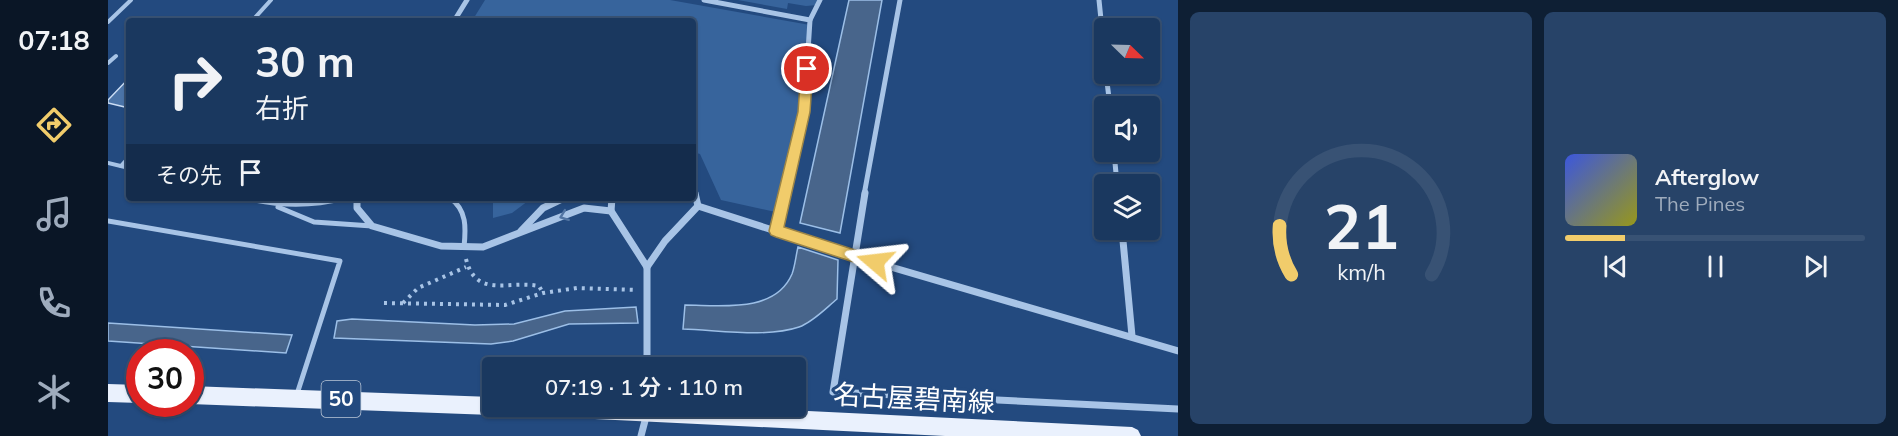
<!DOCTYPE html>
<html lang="ja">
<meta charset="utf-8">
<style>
body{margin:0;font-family:Mulish,"Noto Sans JP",sans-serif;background:#274368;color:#f1f3f6;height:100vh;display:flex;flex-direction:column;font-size:22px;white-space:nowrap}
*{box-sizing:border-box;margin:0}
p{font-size:20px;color:#9facbd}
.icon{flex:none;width:33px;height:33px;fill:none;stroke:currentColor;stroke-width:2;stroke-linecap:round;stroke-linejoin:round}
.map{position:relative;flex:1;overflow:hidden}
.details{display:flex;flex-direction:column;gap:12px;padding:12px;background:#0e1f34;width:720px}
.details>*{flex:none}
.top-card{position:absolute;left:18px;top:18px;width:570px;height:183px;border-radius:6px;box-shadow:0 2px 4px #0004,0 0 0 2px #385274;background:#1a385f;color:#f1f3f6;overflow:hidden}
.needle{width:39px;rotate:113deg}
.tools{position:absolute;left:986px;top:18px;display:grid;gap:12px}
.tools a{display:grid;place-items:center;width:66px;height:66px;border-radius:6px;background:#1a385f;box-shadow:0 2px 4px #0004,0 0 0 2px #385274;font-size:30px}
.speed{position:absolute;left:18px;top:339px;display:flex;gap:12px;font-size:30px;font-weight:700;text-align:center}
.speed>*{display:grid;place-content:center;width:78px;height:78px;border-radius:50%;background:#1a385f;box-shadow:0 2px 4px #0004,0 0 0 2px #385274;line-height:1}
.speed .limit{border:9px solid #d22;background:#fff;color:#111}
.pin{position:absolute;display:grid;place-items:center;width:51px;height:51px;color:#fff;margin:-26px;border:3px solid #fff;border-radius:50%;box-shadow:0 2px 6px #0007}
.me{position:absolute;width:66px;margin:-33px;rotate:287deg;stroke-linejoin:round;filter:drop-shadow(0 0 4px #0008)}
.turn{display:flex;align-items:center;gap:21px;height:126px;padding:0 30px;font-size:27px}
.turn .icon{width:78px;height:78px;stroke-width:2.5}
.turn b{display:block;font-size:42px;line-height:51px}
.then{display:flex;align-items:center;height:57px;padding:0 30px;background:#0003;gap:12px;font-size:22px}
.details .card{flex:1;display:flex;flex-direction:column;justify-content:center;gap:9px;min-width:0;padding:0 21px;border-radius:9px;background:#274368}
.details .dial{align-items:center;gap:0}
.dial svg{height:156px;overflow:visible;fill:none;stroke:#385274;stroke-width:7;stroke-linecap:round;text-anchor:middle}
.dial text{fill:#f1f3f6;stroke:none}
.song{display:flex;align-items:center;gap:18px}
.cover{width:72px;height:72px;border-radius:9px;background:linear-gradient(135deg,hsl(230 70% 55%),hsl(60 70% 35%))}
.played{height:6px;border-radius:3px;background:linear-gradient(90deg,#f1cc6b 20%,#385274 20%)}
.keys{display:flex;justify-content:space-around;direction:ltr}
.details .tiles{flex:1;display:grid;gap:12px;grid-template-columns:repeat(2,1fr)}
.trip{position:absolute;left:374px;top:357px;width:324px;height:60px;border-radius:6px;background:#1a385f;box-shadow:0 2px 4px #0004,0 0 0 2px #385274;font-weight:600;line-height:60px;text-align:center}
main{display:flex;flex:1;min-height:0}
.dock{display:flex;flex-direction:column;width:108px;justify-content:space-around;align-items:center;background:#0a1626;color:#9facbd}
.dock .icon{width:42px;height:42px}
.dock .selected{color:#f1cc6b}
.dock b{font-size:27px;color:#f1f3f6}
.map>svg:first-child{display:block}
.green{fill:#37649c}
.water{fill:#48658b;stroke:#9cbfe7;stroke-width:1.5}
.building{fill:#4b74a8;stroke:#ccdef5;stroke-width:1.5}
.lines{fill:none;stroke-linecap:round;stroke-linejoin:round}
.path{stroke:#a8c4e6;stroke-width:4;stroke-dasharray:3 5;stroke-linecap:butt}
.service-far1{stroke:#a8c4e6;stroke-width:4}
.service{stroke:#a8c4e6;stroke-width:5}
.minor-far1{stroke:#a8c4e6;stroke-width:5}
.minor{stroke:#a8c4e6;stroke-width:7}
.primary{fill:#eaf1fd;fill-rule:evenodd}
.oneway{stroke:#5275a3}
.route{fill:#f1cc6b;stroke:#9d8546;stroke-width:1.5}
.labels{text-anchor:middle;stroke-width:6;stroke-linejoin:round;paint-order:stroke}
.shield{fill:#234a7f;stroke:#bdc9d9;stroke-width:1.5}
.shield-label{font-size:21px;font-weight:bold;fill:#fff}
.near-street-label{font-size:27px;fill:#fff;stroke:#234a7f}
</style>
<main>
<nav class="dock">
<b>07:18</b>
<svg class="icon selected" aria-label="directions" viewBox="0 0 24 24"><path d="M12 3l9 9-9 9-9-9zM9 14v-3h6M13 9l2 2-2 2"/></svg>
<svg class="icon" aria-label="music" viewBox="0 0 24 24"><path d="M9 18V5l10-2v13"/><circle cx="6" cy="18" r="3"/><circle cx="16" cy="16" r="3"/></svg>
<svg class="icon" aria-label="phone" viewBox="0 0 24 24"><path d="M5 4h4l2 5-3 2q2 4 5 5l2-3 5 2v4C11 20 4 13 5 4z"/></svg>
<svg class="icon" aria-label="climate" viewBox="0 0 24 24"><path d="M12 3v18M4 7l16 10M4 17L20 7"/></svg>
</nav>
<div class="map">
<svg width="1070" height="436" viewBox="0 0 1070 436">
<rect width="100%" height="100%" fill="#234a7f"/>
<g class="green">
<polygon points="377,0 562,0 702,25 696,113 672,213 613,200 592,154 585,152 585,21 364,21"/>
<polygon points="630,0 712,0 709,5 698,6 680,3 679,9"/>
<polygon points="385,198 424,198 404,213 385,218"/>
</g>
<g class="water">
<polygon points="741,0 774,0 732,233 692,223"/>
<path d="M690,247L730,260L729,299C718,308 705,322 691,327C659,338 610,330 575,329L577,305C611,305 667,314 684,274C687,266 688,255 690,247Z"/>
<polygon points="528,307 530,323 461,324 405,341 383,344 226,338 229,321 244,319 367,325 406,324 457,311"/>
<polygon points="0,323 184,335 178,353 0,341"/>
</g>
<polygon class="building" points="21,78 21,108 0,103 0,100"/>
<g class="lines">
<g class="path">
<path d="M358,259C368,299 400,280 431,286L435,293"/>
<polyline points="276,303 397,305 435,293 469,288 529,290"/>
<polyline points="295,303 310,288 358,267"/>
</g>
<g class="service-far1">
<polyline points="144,21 163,0"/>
<polyline points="0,22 23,0"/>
<polyline points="0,63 8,56"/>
<polyline points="0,163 21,168"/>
<polyline points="13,166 21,157"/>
</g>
<g class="service">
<path d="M137,198C171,206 202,207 236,198"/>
<path d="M342,198C359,210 358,228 356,247"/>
<polyline points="170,207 206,222 264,226"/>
<polyline points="0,221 232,261 189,394"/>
</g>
<g class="minor-far1">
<polyline points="596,0 702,20 696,113 677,195"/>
<polyline points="991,0 996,49"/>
<polyline points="702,20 712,0"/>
<polyline points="346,21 359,0"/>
<polyline points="998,74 1002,106"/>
<polyline points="1006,152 1009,184"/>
<polyline points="585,184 587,195"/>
<polyline points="756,195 792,0"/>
</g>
<g class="minor">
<polyline points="587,193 590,206 745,256 1070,351"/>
<polyline points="757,193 725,392 1070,409"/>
<polyline points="249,198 249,208 264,226 333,246 375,247 476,208 503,211"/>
<polyline points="504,198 503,211 539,267 539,368"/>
<polyline points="1014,230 1024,336"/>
<polyline points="413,231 435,208 456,198"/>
<polyline points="668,231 677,193"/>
<polyline points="539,267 557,241 590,206"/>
<polyline points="533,436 539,413"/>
</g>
<g class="primary">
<polygon points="0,384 32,385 32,403 0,402"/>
<polygon points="82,386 384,397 384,406 393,406 390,412 384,415 82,404"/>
<polygon points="396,406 600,406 1024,427 1030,430 1033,436 837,436 405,415 399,412"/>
</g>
</g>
<defs><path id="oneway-chevron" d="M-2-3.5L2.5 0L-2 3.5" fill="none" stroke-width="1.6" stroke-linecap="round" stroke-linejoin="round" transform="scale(1.5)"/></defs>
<use class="oneway" href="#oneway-chevron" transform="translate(456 216) rotate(159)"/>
<polygon class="route" points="699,65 705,69 702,112 676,227 772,258 774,262 772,267 767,269 668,237 663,235 661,231 690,112 693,69"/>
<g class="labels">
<rect class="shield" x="213.5" y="381" width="39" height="36" rx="4.5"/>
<g class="shield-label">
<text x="233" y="406">50</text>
</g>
<g class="near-street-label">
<text transform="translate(806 399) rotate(3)" y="9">名古屋碧南線</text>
</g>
</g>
</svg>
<div class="tools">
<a><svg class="needle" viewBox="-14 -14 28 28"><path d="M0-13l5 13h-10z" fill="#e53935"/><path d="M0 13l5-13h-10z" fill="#9facbd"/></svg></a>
<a><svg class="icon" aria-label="sound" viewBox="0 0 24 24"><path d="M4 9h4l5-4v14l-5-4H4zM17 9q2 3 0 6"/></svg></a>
<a><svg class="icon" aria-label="layers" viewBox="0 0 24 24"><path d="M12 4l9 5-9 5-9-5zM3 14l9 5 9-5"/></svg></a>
</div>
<div class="speed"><div class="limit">30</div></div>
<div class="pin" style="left:699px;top:69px;background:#d93025"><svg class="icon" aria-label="arrive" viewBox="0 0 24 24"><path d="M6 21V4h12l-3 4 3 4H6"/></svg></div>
<svg class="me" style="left:767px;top:262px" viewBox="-20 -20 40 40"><path d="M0-17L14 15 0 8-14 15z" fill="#f1cc6b" stroke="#fff" stroke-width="4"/></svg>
<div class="trip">07:19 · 1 分 · 110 m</div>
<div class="top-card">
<div class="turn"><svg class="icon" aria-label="right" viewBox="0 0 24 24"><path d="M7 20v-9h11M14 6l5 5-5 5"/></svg><div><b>30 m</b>右折</div></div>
<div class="then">その先<svg class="icon" aria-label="arrive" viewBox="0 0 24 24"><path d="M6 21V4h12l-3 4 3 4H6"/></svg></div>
</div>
</div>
<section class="details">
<div class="tiles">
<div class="card dial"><svg viewBox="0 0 100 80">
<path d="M14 69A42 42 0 1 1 86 69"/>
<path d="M14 69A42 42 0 0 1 8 44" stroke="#f1cc6b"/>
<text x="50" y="56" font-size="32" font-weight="700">21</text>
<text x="50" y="72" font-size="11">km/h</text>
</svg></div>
<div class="card">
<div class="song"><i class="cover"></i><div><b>Afterglow</b><p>The Pines</p></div></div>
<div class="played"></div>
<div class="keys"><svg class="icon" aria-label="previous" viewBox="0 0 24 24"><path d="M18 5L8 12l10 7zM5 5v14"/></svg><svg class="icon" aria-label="pause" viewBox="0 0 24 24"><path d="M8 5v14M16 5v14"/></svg><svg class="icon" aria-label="next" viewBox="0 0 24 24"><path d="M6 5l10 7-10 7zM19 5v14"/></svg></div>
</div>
</div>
</section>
</main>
